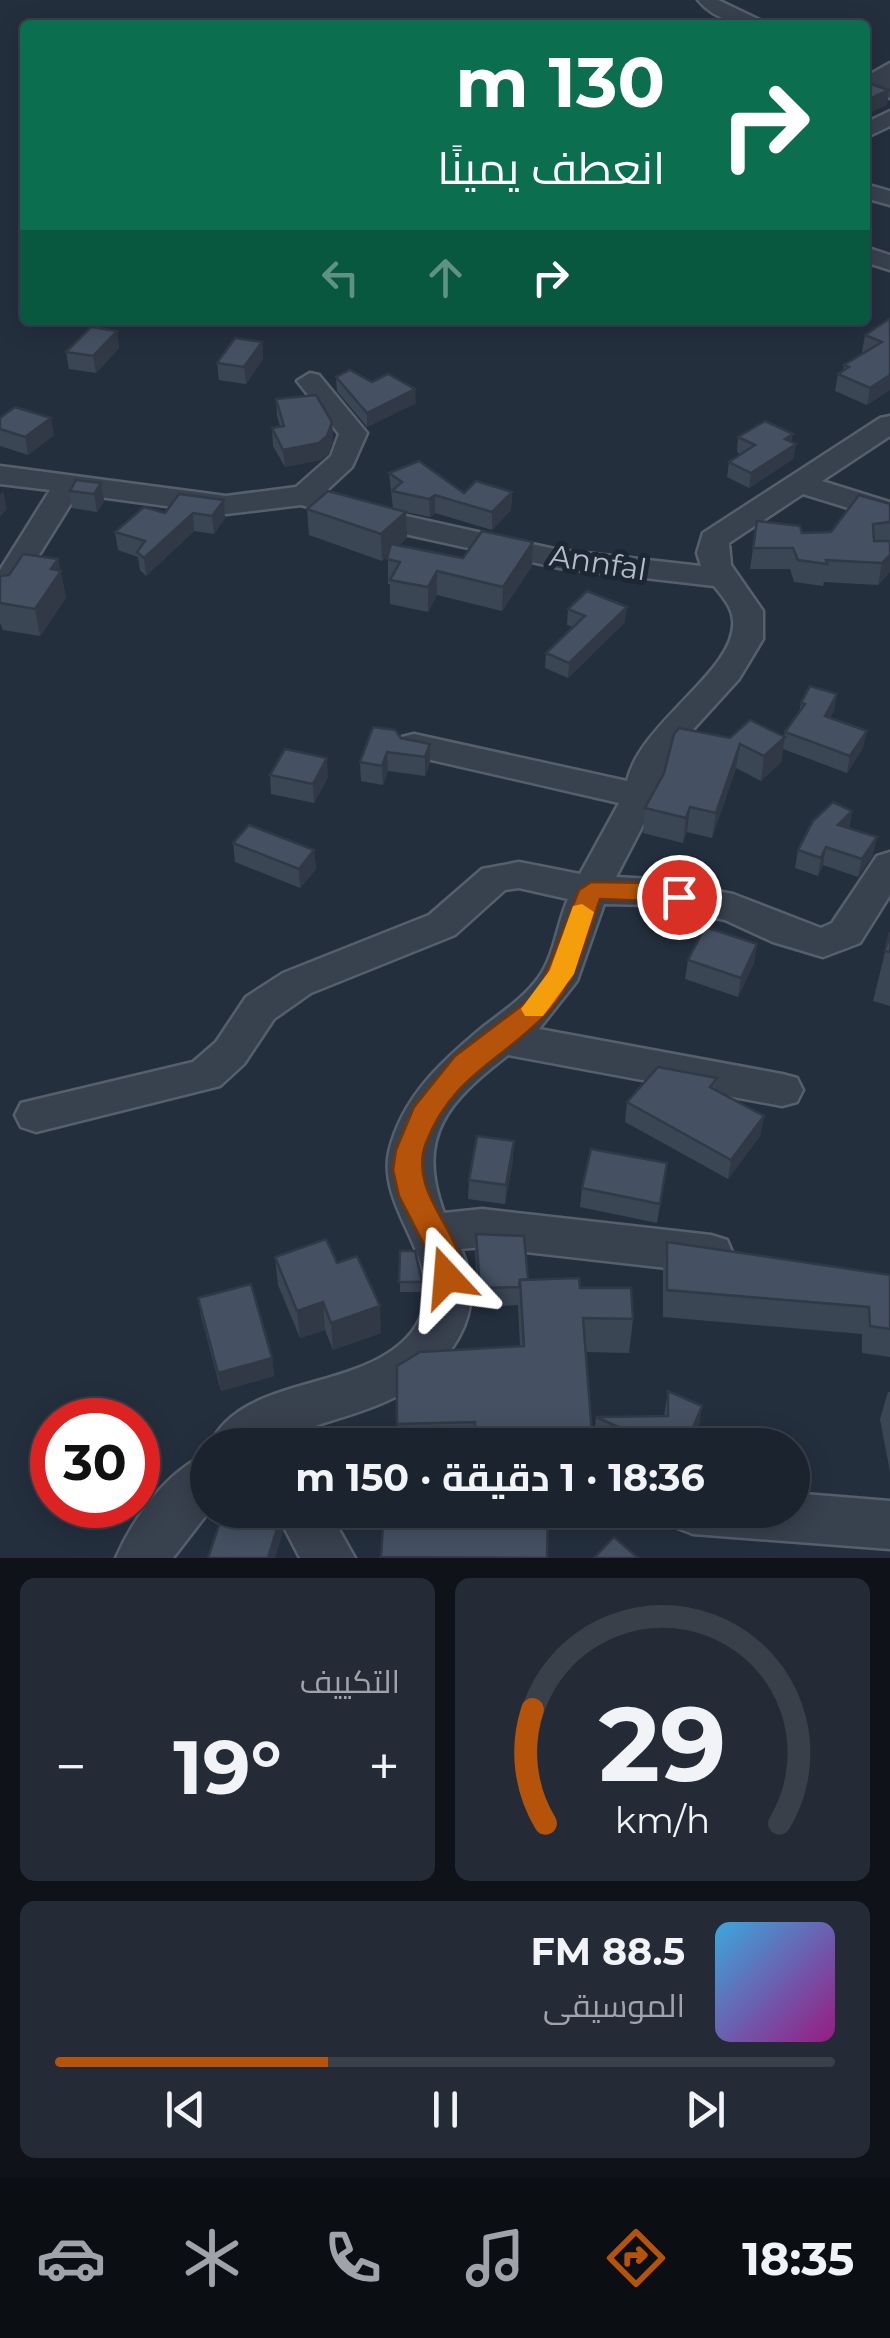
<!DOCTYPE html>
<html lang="ar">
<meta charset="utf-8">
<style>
body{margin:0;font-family:Montserrat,Cairo,sans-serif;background:#242b36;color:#f1f3f6;direction:rtl;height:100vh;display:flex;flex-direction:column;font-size:38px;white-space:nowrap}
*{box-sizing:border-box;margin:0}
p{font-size:32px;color:#a0a4aa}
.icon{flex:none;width:55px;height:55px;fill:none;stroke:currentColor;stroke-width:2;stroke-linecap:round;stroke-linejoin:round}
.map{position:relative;height:1558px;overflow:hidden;direction:ltr}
.sheet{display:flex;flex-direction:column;gap:20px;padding:20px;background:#0f1319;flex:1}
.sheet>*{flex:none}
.hud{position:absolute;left:20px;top:20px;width:850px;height:305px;border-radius:10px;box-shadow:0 5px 25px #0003,0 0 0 2px #39404a;direction:rtl;background:#0b6e4f;color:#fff;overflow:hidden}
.speed{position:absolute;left:30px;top:1398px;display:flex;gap:20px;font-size:50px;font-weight:700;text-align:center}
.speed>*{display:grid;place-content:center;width:130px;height:130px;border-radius:50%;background:#1b232e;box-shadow:0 5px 25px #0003,0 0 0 2px #39404a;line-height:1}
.speed .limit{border:15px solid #d22;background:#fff;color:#111}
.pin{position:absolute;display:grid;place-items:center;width:85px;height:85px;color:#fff;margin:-42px;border:5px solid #fff;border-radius:50%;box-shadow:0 2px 10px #0007}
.me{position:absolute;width:110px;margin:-55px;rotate:341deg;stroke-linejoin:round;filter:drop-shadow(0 0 8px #0008)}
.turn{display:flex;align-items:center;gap:35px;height:210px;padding:0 40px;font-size:45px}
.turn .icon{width:130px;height:130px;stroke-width:2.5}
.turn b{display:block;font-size:70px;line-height:85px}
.lanes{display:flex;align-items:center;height:95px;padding:0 40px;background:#0003;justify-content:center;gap:50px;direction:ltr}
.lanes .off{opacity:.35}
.big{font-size:75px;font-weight:700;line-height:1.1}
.sheet .widget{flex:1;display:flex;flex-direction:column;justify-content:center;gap:15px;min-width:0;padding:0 35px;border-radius:15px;background:#242b36}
.sheet .dial{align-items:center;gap:0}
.dial svg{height:260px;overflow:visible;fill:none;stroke:#39404a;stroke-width:7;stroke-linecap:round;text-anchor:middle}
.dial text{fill:#f1f3f6;stroke:none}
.song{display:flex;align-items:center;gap:30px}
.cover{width:120px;height:120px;border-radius:15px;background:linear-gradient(135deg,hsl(200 70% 55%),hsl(310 70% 35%))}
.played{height:10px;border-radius:5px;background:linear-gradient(90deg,#b45309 35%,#39404a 35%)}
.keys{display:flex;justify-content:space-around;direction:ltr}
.heat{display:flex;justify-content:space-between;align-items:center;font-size:55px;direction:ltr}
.sheet .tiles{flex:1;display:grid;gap:20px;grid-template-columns:1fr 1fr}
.widget:last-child{grid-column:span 2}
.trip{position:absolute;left:190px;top:1428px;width:620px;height:100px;border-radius:50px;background:#1b232e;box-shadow:0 5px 25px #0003,0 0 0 2px #39404a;font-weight:700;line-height:100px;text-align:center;direction:rtl}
.dock{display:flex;height:160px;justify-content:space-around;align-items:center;background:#0b0e12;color:#a0a4aa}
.dock .icon{width:70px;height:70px}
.dock .selected{color:#b45309}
.dock b{font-size:45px;color:#f1f3f6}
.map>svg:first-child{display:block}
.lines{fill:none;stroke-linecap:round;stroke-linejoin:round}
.minor-casing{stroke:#565f6c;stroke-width:5}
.minor{fill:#38414e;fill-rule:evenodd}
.wall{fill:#3b4654}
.shaded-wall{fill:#303945}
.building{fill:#455162;stroke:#303945;stroke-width:2.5}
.route{fill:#b45309;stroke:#753606;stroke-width:2.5}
.slow{fill:#f59e0b}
.labels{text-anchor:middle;stroke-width:10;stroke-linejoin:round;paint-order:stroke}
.street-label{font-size:30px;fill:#b4bcc9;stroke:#1d2633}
</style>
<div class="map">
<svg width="890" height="1558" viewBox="0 0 890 1558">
<rect width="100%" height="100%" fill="#242f3e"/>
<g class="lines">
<defs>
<g id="minor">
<path d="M698,0H718L770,25C742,25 716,22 698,0Z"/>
<polygon points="890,63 890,98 871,88 867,76"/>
<polygon points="890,111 890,126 865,138 865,123"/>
<polygon points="865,184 890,191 890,205 865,198"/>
<polygon points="865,247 890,255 890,270 865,262"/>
<path d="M310,373L319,375L367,433L352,467L324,493L397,514L559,550L701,566L697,553L703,533L880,418L890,416V436L822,481L890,502V521L803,494L729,543L731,565L763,611V639L739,679L668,757L658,796L616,877L652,879L733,894L821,928L832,923L877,856L890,852V895L860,943L823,957L773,942L725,920L652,905L604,904L577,981L539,1029L782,1074L797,1078L803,1090L797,1102L782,1106L508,1055C449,1101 415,1135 444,1213L482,1209L711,1235L727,1240L733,1254L727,1268L711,1273L482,1247L461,1249C474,1279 475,1308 459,1337C423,1399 369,1408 306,1429C294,1433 283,1442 271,1445C253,1449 228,1445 210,1445C241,1374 362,1393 411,1333C459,1273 376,1215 389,1152C402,1097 441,1062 483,1027C502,1012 523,999 539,977C555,954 557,924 568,899L519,888L505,890L455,935L311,993L274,1019L244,1064L220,1086L36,1132L21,1127L15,1115L21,1103L193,1062L216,1042L246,997L283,973L429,915L482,869L519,862L580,874L619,803L414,756L402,753L397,745L402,737L414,734L627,781C641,721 738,670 733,620C732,607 722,596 714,586L559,568L391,531L301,505L226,514L77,494L11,600L0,602V570L50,490L0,484V466L226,496L296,487L331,456L339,434L297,381Z"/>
<path d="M208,1454L210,1510L173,1558H116C132,1520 168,1469 208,1454Z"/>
<polygon points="792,1493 890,1501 890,1549 693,1534 675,1527 668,1510 792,1510"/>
<polygon points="275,1510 328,1510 355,1558 300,1558"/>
</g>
</defs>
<use href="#minor" class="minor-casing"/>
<use href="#minor" class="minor"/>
</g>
<g class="wall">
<polygon points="890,320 890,390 867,405 835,391 838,374 843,371 844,365 864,353 862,352 865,335"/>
<polygon points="117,331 119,348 96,373 69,369 66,352"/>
<polygon points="262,342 263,359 246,384 219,380 217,363"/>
<polygon points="336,377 416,403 367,427 337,391"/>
<polygon points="276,399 332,422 333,440 328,454 320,460 285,467 273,446 272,428 280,426 277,416"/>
<polygon points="0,418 54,435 28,455 0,446"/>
<polygon points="738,437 792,442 796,444 793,459 749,488 727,477 729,462 740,454 737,452"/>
<polygon points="389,473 464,493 512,492 511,510 492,530 435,513 430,517 406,512 407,538 398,546 463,558 533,542 532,566 502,611 437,595 428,612 390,604 390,584 388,584 388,555 382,561 309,535 307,509 393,508"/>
<polygon points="101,483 104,501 97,512 72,508 70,491"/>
<polygon points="179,494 225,518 214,534 194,531 146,576 140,570 138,557 118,550 115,532 165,513"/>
<polygon points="890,504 890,572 878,585 824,582 823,586 794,582 790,569 750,569 757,521 802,533 831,532"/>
<polygon points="58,559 66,598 40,636 3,630 0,623 0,576"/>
<polygon points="568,609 625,622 568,678 545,668 546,653 573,627 567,625"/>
<polygon points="801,703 834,711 830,718 863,748 847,773 783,749 781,762 761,781 736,768 712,838 687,832 683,843 643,833 645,808 730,738 784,737 785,732 799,713"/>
<polygon points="401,738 430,744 430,763 425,776 388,771 383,785 361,781 360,762"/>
<polygon points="270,775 328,777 314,803 271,794"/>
<polygon points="852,811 849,828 873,855 858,877 823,865 818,876 795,868 798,850"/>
<polygon points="233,843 314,850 316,869 300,888 235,862"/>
<polygon points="890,932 890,1006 873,1001"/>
<polygon points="757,944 754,963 738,997 685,979 688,960"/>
<polygon points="717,1078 715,1090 764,1116 760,1136 728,1179 625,1122 627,1102"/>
<polygon points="513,1160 505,1204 468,1199 469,1180"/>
<polygon points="664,1182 657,1223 580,1207 582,1188"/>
<polygon points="476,1234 528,1279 580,1288 633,1319 629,1353 586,1352 592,1433 591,1445 398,1445 397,1366 520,1346 518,1305 479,1307 475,1252"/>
<polygon points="667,1242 890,1275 890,1357 862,1353 862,1334 663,1317 663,1270"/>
<polygon points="400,1251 422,1282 422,1292 400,1292"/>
<polygon points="275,1257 337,1263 381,1333 333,1350 325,1330 300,1338 278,1285"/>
<polygon points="198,1298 272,1358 274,1376 221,1391 201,1316"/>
<polygon points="668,1391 702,1406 697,1438 694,1445 593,1445 596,1417 664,1416"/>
<polygon points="888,1392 890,1392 890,1472 880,1419"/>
</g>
<g class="shaded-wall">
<polygon points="889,90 887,105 865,115 865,101"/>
<polygon points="870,152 868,167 865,169 865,156"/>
<polygon points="117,331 119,348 96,373 93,356"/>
<polygon points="262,342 263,359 246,384 244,367"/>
<polygon points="890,375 890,390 867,405 870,388"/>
<polygon points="415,389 416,403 367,427 367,413"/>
<polygon points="51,418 54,435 28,455 25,437"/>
<polygon points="332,422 333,440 328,454 320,460 285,467 283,450"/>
<polygon points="793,434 791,447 796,444 793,459 749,488 751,473 785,439"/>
<polygon points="101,483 104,501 97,512 94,494"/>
<polygon points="3,491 7,509 0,517 0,495"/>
<polygon points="512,492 511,510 492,530 492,512"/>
<polygon points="435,495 435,513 430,517 429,499"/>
<polygon points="224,500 225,518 214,534 212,516"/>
<polygon points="406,512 407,538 382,561 381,534"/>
<polygon points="193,513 194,531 146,576 144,558"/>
<polygon points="533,542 532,566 502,611 503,587"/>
<polygon points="890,555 890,572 878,585 882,563"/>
<polygon points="58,559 66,598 40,636 35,609 51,569"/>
<polygon points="437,571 437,595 428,612 428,587"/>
<polygon points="627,607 625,622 568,678 569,663"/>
<polygon points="837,694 834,711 822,733 825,716"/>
<polygon points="867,731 863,748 847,773 850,756"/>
<polygon points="785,737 781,762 761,781 764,756"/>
<polygon points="430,744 430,763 425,776 425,757"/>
<polygon points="740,744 736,768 712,838 716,813"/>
<polygon points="387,752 388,771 383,785 382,766"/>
<polygon points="327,758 328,777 314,803 313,784"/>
<polygon points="690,807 687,832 683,843 686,818"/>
<polygon points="852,811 848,829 838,825"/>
<polygon points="877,837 873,855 858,877 862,859"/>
<polygon points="826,847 823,865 818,876 821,858"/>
<polygon points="314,850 316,869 300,888 299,869"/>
<polygon points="757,944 754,963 738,997 741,978"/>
<polygon points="764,1116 760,1136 728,1179 731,1160"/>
<polygon points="514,1141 513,1160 505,1204 506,1185"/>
<polygon points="323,1302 325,1330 300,1338 297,1311"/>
<polygon points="380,1306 381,1333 333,1350 331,1323"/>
<polygon points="272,1358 274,1376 221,1391 218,1373"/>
<polygon points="702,1406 697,1438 694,1445 686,1445"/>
<polygon points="281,1516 283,1533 275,1558 268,1558"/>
</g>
<g class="building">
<polygon points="865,82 889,90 865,101"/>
<polygon points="889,319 890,320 890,375 870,388 838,374 849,367 844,365 882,342 865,335"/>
<polygon points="91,327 117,331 93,356 66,352"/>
<polygon points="235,338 262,342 244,367 217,363"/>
<polygon points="350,370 372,382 388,374 415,389 367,413 336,377"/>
<polygon points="316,395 332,422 327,436 319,443 283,450 272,428 284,426 276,399"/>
<polygon points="15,407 51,418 25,437 0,429 0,418"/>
<polygon points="765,421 793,434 785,439 796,444 751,473 729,462 755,445 738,437"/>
<polygon points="419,461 464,493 476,481 512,492 492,512 435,495 429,499 392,491 402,482 389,473"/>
<polygon points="76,480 101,483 94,494 70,491"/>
<polygon points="328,491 406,512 381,534 307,509"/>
<polygon points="179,494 224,500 212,516 193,513 144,558 137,552 145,541 115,532 144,507 165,513"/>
<polygon points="859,495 890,504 890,522 873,524 874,541 890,541 890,555 882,563 826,560 827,564 798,560 793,548 753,548 757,521 800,526 802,533 831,532"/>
<polygon points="482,531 533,542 503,587 437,571 428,587 390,580 400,562 387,559 391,544 463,558"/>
<polygon points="23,554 58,559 51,569 61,571 35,609 0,603 0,576 9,575"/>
<polygon points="587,591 627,607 569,663 546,653 585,616 568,609"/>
<polygon points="810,686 837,694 825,716 867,731 850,756 785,732 805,704 801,703"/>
<polygon points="750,720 785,737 764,756 740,744 716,813 690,807 686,818 645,808 664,773 674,734 679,728 730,738"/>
<polygon points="373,727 395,730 401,738 430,744 425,757 387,752 382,766 360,762"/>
<polygon points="285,749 327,758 313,784 270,775"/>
<polygon points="833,802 852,811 838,825 877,837 862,859 826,847 821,858 798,850 813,821"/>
<polygon points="249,825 314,850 299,869 233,843"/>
<polygon points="705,927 757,944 741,978 688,960"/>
<polygon points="890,932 890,952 885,951"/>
<polygon points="658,1067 717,1078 710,1087 764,1116 731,1160 627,1102"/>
<polygon points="477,1136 514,1141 506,1185 469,1180"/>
<polygon points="591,1149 667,1163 660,1204 582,1188"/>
<polygon points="476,1234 524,1236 528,1279 520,1280 519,1287 480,1288"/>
<polygon points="326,1239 337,1263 357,1256 380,1306 331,1323 323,1302 297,1311 275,1257"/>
<polygon points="667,1242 890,1275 890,1329 870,1326 869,1307 667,1290"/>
<polygon points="400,1251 415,1251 422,1282 399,1282"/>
<polygon points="579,1278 580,1288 631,1288 633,1319 583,1318 592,1433 475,1435 475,1422 397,1424 397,1366 420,1352 524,1346 520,1280"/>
<polygon points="251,1284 272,1358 218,1373 198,1298"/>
<polygon points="668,1391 702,1406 686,1445 658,1445 596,1417 668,1416"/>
<polygon points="224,1510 278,1510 281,1516 268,1558 208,1558"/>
<polygon points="384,1510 548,1510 547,1558 381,1557"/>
<polygon points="614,1537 638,1558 594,1558"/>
</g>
<path class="route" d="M591,882L652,883L688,891L691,897L679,906L652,901L600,899C587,938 577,979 550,1010C505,1060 453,1073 426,1143C405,1198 478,1243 458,1286L447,1290L437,1286L431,1258L399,1196L393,1170L396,1150L414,1107L455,1056L529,1000L543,982L579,890Z"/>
<polygon class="slow" points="582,904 594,912 574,974 543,1016 525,1016 521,1009 550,970 573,906"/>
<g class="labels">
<g class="street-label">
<text transform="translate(598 563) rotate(9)" y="10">Annfal</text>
</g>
</g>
</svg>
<div class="speed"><div class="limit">30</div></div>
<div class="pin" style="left:679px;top:897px;background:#d93025"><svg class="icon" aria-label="arrive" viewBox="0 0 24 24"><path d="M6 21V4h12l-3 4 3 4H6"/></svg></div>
<svg class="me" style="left:447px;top:1277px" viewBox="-20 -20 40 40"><path d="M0-17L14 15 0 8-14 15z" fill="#b45309" stroke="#fff" stroke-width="4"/></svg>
<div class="trip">18:36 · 1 دقيقة · 150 m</div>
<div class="hud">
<div class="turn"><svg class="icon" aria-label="right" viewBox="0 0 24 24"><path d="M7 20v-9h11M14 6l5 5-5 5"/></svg><div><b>130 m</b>انعطف يمينًا</div></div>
<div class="lanes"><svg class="icon off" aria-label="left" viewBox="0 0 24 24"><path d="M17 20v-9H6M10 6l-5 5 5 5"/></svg><svg class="icon off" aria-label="ahead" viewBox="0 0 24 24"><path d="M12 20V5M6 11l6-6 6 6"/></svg><svg class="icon" aria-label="right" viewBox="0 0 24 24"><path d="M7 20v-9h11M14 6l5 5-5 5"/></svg></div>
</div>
</div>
<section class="sheet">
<div class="tiles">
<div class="widget dial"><svg viewBox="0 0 100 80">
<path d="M14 69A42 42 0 1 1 86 69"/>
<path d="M14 69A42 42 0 0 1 10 34" stroke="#b45309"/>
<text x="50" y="56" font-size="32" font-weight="700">29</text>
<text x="50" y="72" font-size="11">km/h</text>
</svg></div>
<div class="widget"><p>التكييف</p>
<div class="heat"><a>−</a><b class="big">19°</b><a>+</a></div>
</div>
<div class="widget">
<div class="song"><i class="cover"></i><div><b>88.5 FM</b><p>الموسيقى</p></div></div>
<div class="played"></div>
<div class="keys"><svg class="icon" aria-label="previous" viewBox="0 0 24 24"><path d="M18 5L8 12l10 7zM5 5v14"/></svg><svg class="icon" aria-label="pause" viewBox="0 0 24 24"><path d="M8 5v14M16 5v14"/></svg><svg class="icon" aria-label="next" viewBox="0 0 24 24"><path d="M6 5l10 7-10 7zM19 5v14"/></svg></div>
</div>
</div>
</section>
<nav class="dock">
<b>18:35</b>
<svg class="icon selected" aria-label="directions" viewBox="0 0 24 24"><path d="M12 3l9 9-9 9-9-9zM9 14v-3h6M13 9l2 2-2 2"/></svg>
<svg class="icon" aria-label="music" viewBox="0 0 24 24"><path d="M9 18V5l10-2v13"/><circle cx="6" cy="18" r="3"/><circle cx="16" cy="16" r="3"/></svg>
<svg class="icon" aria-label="phone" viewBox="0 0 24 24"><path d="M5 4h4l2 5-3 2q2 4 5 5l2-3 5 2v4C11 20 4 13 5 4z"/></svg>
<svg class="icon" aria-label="climate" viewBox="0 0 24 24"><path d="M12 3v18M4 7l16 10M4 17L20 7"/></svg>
<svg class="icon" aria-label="car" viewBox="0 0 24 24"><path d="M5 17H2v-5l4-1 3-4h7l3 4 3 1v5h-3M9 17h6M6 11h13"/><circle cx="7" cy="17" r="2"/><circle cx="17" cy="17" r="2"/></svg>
</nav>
